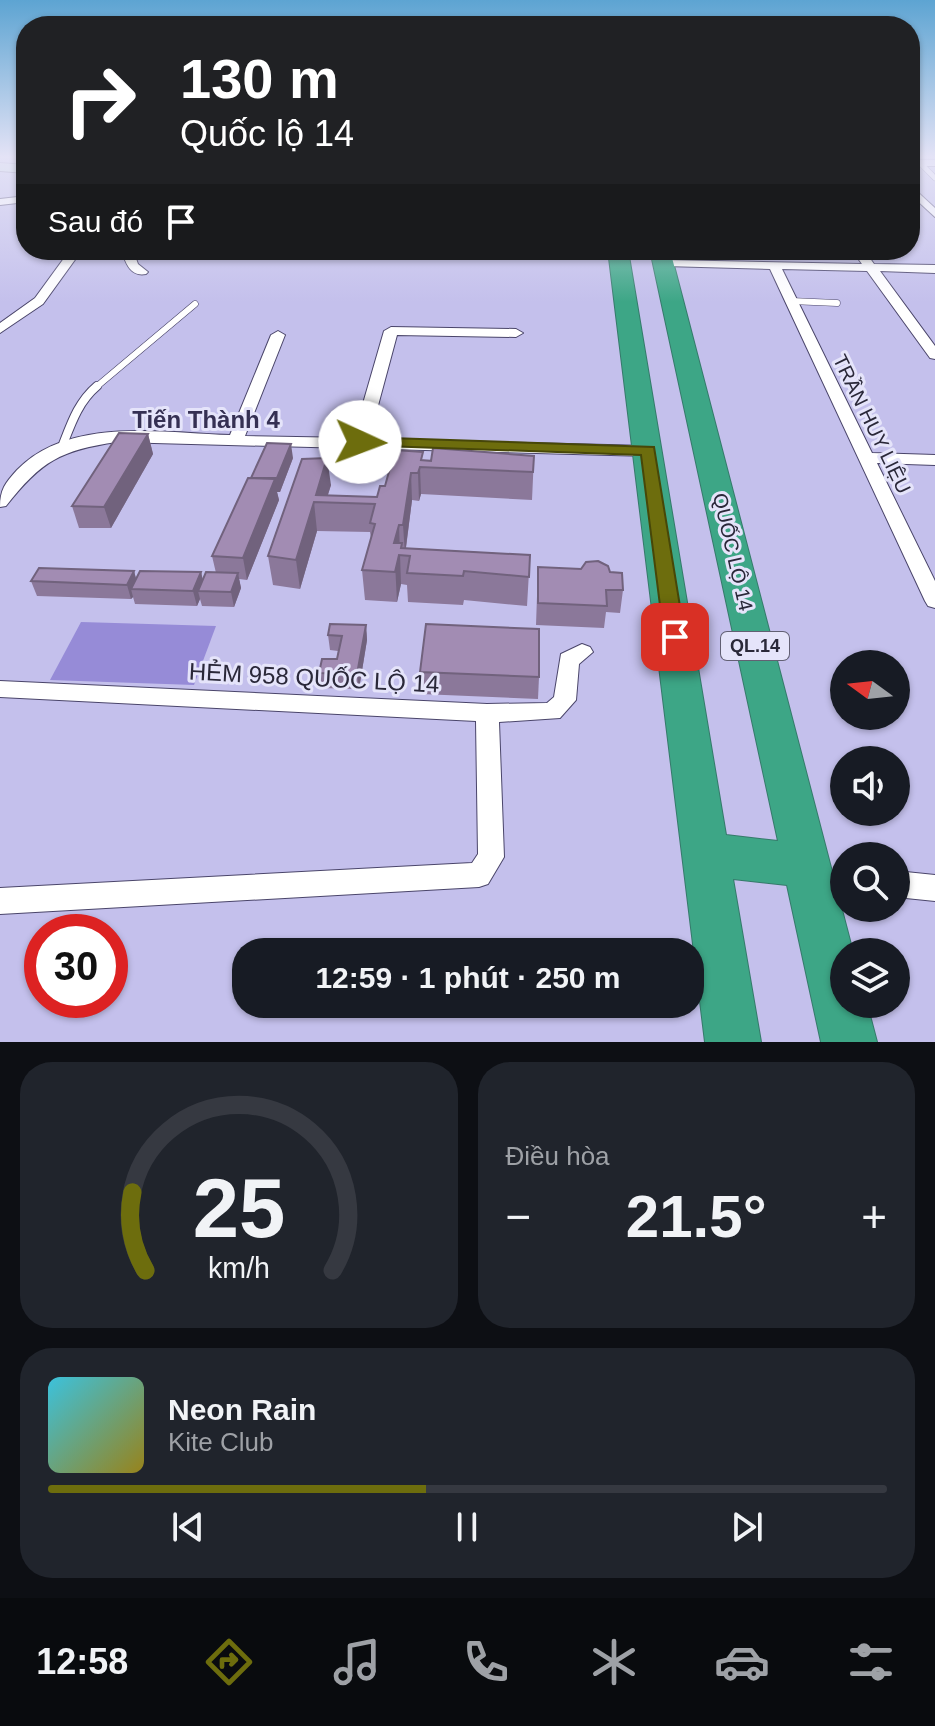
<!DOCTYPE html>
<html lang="vi">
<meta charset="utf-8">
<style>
body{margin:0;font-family:Helvetica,sans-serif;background:#20242c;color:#f1f3f6;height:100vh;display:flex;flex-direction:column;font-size:30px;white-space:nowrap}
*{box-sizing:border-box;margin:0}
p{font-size:26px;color:#9ea1a6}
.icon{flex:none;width:44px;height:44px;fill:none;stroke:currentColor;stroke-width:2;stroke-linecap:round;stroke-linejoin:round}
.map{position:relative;height:1042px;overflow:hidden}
.details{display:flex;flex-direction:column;gap:20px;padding:20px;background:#0d0f14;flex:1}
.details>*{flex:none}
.banner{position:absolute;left:16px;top:16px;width:904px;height:244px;border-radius:32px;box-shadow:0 2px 6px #0004;background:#202124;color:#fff;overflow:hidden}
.needle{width:52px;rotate:285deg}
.buttons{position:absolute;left:830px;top:650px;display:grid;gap:16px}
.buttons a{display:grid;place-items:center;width:80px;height:80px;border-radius:50%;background:#171b24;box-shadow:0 2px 6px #0004;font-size:40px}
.speed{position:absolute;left:24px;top:914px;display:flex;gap:16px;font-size:40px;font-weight:700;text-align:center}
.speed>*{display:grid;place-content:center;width:104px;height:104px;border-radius:50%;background:#171b24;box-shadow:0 2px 6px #0004;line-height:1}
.speed .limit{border:12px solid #d22;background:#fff;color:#111}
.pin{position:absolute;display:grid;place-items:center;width:68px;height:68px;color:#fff;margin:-34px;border-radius:16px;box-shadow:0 4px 12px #0006}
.me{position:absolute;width:88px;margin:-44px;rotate:92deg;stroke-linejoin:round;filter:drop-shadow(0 0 6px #0008)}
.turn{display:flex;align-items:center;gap:28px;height:168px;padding:0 32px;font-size:36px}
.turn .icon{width:104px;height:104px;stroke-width:2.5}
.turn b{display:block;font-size:56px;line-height:68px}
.then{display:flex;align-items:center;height:76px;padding:0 32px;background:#0003;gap:16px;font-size:30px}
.big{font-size:60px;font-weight:700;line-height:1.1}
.details .widget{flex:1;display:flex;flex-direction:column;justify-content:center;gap:12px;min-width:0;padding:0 28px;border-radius:32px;background:#20242c}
.details .dial{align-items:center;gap:0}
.dial svg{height:208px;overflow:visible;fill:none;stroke:#363941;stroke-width:7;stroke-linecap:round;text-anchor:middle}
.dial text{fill:#f1f3f6;stroke:none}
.song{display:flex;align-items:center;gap:24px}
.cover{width:96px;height:96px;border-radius:12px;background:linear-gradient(135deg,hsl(190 70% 55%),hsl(50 70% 35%))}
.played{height:8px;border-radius:4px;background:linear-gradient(90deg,#6d6d0d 45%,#363941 45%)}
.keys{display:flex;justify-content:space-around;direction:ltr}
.heat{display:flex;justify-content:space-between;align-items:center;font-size:44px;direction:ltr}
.details .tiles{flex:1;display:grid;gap:20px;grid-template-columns:1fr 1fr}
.widget:last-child{grid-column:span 2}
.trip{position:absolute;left:232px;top:938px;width:472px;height:80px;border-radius:32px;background:#171b24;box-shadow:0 2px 6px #0004;font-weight:700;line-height:80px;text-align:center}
.menu{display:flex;height:128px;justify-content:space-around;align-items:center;background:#090b0e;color:#9ea1a6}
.menu .icon{width:56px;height:56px}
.menu .selected{color:#6d6d0d}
.menu b{font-size:36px;color:#f1f3f6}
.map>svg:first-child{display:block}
.green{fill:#968bd7}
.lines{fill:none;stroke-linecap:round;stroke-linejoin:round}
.lane-far2-casing{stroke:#4a456a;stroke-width:6}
.lane-far1-casing{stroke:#4a456a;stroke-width:7}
.lane-casing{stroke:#4a456a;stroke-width:10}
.street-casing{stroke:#4a456a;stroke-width:2}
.secondary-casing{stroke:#4a456a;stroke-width:2}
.highway-casing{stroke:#367a6b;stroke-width:2}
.lane-far2{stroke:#fff;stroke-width:5}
.lane-far1{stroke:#fff;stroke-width:6}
.lane{stroke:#fff;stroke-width:8}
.street{fill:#fff;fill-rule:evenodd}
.secondary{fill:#c5e4db;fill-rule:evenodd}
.highway{fill:#3da686;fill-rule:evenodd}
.wall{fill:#8b789a}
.shaded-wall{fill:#71627d}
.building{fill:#a28cb3;stroke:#71627d;stroke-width:2}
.route{fill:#6d6d0d;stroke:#474708;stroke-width:2}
.labels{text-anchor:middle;stroke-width:6;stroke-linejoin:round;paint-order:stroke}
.shield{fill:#e5e4fa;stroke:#626073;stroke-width:2}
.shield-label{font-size:18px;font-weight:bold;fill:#2a2839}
.street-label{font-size:20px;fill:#2a2839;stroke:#e5e4fa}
.quarter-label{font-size:24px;font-weight:bold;fill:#353053;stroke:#e5e4fa}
.near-street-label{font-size:24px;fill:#2a2839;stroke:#e5e4fa}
</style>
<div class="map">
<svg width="935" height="1042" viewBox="0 0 935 1042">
<rect width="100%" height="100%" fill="#c4c0ec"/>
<polygon class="green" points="81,622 216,626 194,685 50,680"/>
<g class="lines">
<defs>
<polyline id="lane-far2" points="920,163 935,178"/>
<g id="lane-far1">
<polyline points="791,301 837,303"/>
<polyline points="95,388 195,304"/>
</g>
<path id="lane" d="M62,447C71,424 78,402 97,386"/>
<g id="street">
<rect x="910" y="160" width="25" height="6"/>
<polygon points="910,185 935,208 935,217 910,194"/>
<polygon points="26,196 26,202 0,205 0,199"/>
<polygon points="70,250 82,250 43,304 0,333 0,323 35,298"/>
<path d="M121,250H133L138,264L148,272L146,274C130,277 126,263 121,250Z"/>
<polygon points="852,250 864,250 874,264 935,265 935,273 880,271 935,346 935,359 930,358 867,271 782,269 872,453 935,455 935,465 877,463 935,581 935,608 928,606 925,601 770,269 665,266 659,263 665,260 862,264"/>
<path d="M391,327L516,329L523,333L516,337L397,335L369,439L648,446L656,451L648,456L117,442C61,450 41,461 6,506L0,507C0,490 5,483 17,470C69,416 163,433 230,435L271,335L278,331L285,335L245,436L353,438L384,331Z"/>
<polygon points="582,644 590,647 593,652 579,664 576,700 560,718 499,722 504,857 488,884 479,887 0,914 0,888 472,863 478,854 476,721 0,697 0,681 487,704 547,703 554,697 561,654"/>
<polygon points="896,871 935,875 935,901 896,897"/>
</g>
<polygon id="secondary" points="0,163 26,165 26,173 0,171"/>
<polygon id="highway" points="608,250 628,250 726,835 778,841 650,250 670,250 853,952 844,952 844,1004 867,1004 877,1042 821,1042 787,885 733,879 761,1042 705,1042"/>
</defs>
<use href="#lane-far2" class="lane-far2-casing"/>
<use href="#lane-far1" class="lane-far1-casing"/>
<use href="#lane" class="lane-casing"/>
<use href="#street" class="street-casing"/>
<use href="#secondary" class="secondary-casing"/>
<use href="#highway" class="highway-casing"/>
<use href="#lane-far2" class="lane-far2"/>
<use href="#lane-far1" class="lane-far1"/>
<use href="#lane" class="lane"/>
<use href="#street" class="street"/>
<use href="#secondary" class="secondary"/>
<use href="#highway" class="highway"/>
</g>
<g class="wall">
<polygon points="148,434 153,454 111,528 79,528 72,506"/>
<polygon points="534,456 532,500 421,494 419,501 412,500 406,548 530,555 527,606 464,600 463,605 408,602 407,585 401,584 397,602 365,600 362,570 371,538 370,532 317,531 300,589 273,585 268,556 302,459 331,485 328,495 377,497 385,486 423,460"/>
<polygon points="293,458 280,492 277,492 279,500 247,580 239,579 241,588 234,607 202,606 200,599 197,606 135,604 133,597 131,599 37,596 31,581 134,571 136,579 201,572 203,580 216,573 212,556 251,478"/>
<polygon points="538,567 610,572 623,590 620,613 606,612 604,628 536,625"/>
<polygon points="366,625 367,640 359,689 321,688 319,673 337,659 338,651 330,650 328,635"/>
<polygon points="420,672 539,677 538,699 421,694"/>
</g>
<g class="shaded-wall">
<polygon points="148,434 153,454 111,528 104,507"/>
<polygon points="291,444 293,458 280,492 277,492 279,500 247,580 243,558 250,481"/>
<polygon points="327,458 331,485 325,503 316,495"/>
<polygon points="420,467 421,494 419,501 418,473"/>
<polygon points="411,473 412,500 405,554 403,525"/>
<polygon points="314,502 317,531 300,589 296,560"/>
<polygon points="399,525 401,584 397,602 394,543"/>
<polygon points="134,571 138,586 131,589 133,597 131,599 127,585"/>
<polygon points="201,572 204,587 198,591 200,599 197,606 193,591"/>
<polygon points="238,573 241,588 234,607 231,592"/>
<polygon points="366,625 367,640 359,689 357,674"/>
</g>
<g class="building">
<polygon points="119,433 148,434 104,507 72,506"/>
<polygon points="267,443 291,444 277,478 251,478"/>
<polygon points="433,448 534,456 533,472 420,467 418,473 411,473 403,525 399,525 394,543 402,543 401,548 530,555 529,577 464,571 463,576 407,573 410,556 399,555 395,572 362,570 375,524 370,523 375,504 314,502 296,560 268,556 302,459 327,458 316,495 377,497 380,486 385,486 395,450 423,452 421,460 431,461"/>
<polygon points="248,478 275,479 243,558 212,556"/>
<polygon points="598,561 608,566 610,572 622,573 623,590 606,590 607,606 538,603 538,567 581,569 586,562"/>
<polygon points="39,568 134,571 127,585 31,581"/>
<polygon points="140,571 201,572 193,591 131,589"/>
<polygon points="206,572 238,573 231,592 198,591"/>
<polygon points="330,624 366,625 357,674 319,673 322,659 337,659 342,636 328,635"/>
<polygon points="426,624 539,629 539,677 420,672"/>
</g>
<linearGradient id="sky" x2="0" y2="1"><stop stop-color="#5da4d2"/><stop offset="0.52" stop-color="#e4e3f6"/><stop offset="1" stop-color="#e4e3f6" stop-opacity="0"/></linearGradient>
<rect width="935" height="302" fill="url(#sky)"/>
<polygon class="route" points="360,437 654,447 685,637 682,642 675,645 664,637 641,455 355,445 352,442"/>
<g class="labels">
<rect class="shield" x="721" y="632" width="68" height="28" rx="6"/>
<g class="shield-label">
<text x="755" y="652">QL.14</text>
</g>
<g class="street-label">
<text transform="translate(872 424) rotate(64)" y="7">TRẦN HUY LIỆU</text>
<text transform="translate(733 552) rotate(77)" y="7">QUỐC LỘ 14</text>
</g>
<g class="quarter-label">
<text x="206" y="428">Tiến Thành 4</text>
</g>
<g class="near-street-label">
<text transform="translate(314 678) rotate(3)" y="8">HẺM 958 QUỐC LỘ 14</text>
</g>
</g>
</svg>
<div class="buttons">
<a><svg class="needle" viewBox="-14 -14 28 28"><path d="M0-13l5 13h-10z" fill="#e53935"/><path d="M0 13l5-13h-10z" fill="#9ea1a6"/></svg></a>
<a><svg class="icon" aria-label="sound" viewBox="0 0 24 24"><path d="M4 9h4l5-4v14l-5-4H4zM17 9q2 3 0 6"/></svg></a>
<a><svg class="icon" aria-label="search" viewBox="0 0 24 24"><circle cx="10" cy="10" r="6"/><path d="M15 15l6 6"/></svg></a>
<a><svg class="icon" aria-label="layers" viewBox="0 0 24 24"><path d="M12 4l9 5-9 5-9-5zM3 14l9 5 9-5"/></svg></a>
</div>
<div class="speed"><div class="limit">30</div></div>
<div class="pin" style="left:675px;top:637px;background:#d93025"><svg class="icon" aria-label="arrive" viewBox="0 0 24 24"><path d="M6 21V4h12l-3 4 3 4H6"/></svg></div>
<svg class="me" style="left:360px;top:442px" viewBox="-20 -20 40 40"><circle r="19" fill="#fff"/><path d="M0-13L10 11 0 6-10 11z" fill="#6d6d0d"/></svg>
<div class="trip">12:59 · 1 phút · 250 m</div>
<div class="banner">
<div class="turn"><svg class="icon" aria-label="right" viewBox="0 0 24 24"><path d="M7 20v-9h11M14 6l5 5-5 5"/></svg><div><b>130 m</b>Quốc lộ 14</div></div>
<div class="then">Sau đó<svg class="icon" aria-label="arrive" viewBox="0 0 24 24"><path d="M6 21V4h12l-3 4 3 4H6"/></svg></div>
</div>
</div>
<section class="details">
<div class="tiles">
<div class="widget dial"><svg viewBox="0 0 100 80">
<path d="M14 69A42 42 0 1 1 86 69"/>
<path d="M14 69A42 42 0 0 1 9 39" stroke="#6d6d0d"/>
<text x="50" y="56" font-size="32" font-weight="700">25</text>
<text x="50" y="72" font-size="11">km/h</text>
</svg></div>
<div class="widget"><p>Điều hòa</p>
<div class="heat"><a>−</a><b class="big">21.5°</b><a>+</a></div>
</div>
<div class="widget">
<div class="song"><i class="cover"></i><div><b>Neon Rain</b><p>Kite Club</p></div></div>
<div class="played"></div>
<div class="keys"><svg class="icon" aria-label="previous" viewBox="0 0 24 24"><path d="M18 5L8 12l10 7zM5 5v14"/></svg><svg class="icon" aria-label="pause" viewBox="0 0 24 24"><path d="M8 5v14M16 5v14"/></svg><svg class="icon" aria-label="next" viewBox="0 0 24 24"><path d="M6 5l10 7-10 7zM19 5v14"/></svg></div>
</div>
</div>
</section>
<nav class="menu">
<b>12:58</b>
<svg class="icon selected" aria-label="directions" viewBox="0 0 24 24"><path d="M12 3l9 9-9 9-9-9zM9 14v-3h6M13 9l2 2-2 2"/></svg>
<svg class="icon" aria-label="music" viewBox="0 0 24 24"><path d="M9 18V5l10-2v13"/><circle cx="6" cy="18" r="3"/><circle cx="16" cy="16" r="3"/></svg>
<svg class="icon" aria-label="phone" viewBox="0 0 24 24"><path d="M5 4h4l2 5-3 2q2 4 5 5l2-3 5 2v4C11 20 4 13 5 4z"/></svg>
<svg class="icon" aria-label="climate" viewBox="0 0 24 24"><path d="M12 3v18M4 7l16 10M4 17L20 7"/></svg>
<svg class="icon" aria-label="car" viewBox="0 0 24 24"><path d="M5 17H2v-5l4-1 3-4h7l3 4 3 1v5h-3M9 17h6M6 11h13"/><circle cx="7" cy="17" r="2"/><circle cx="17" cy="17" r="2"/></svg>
<svg class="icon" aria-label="filters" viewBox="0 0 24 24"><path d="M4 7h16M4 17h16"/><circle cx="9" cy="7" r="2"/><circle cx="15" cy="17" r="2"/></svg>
</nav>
